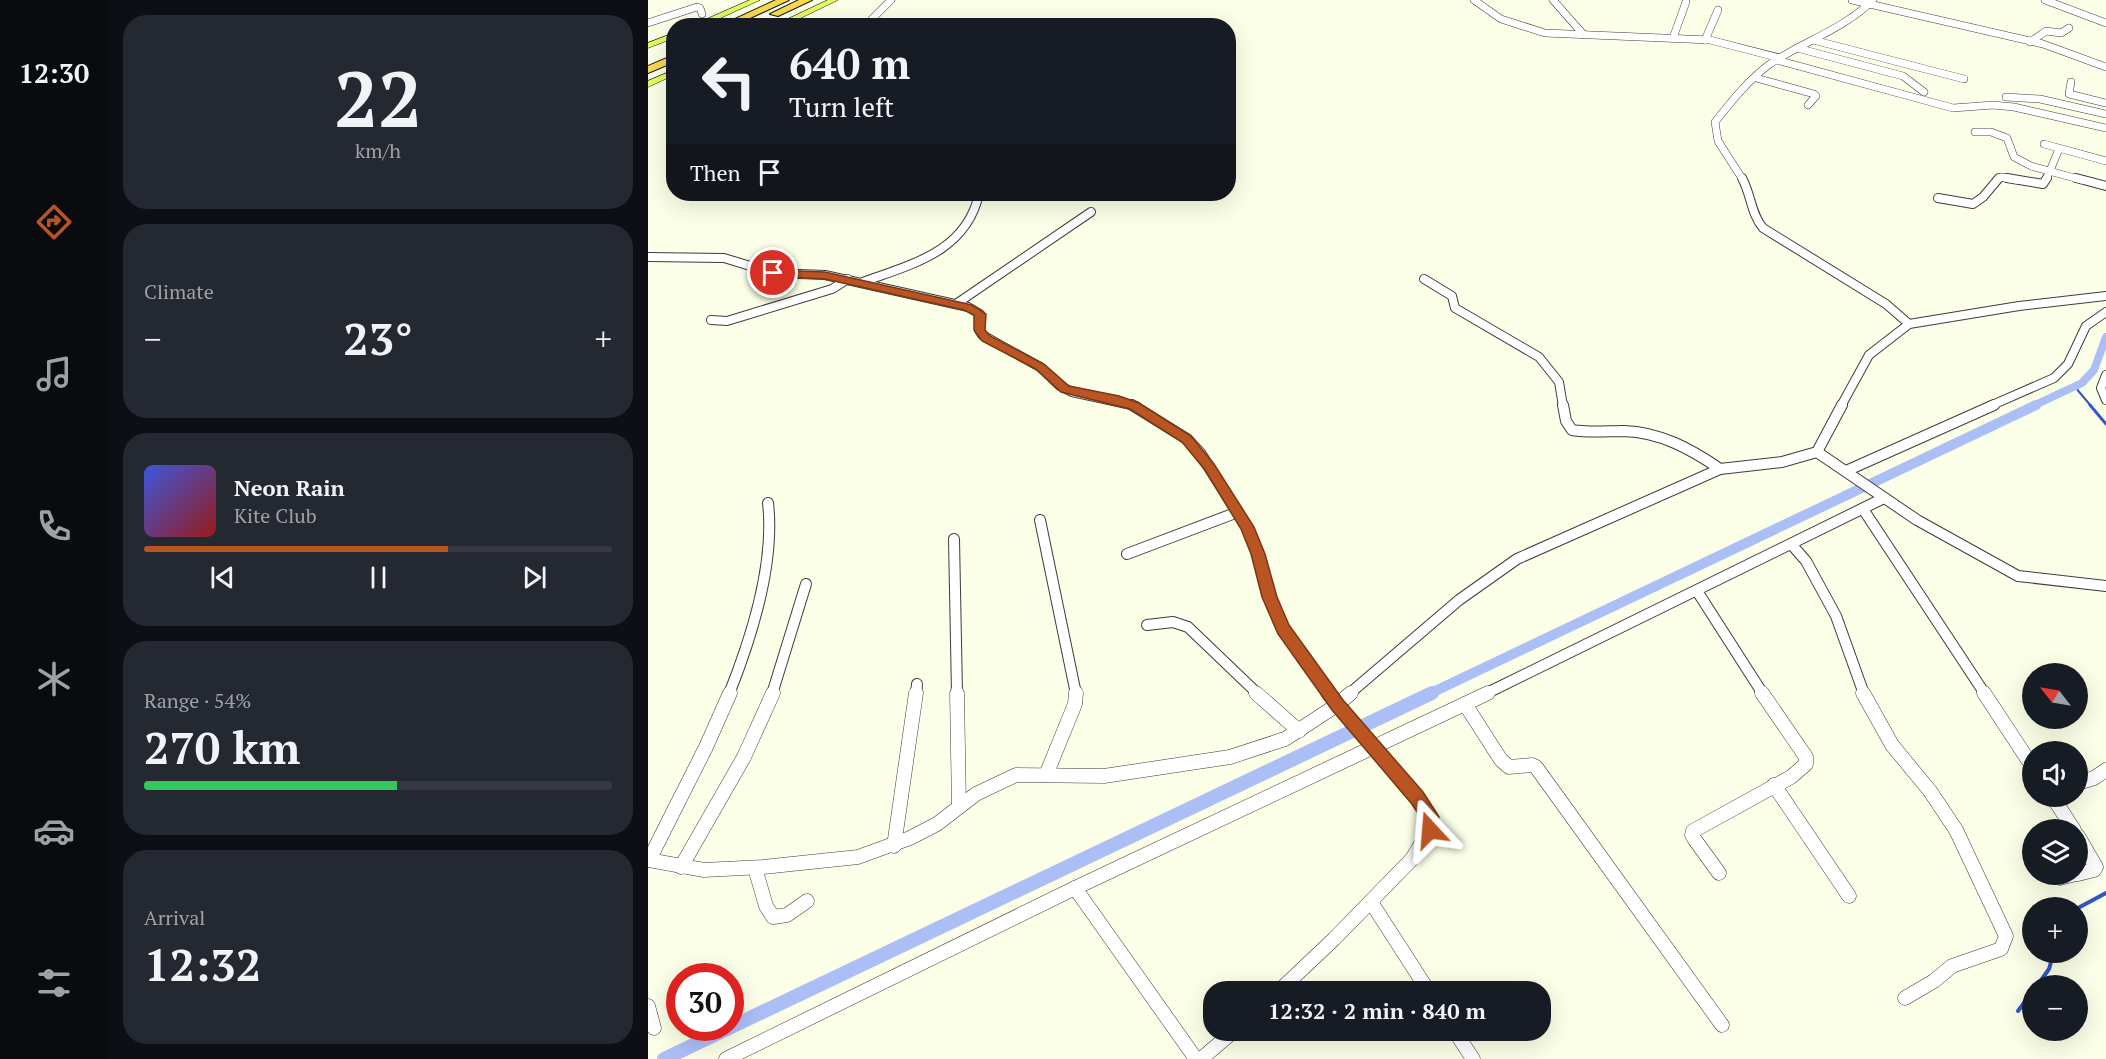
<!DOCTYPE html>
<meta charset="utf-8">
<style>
body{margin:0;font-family:"PT Serif",serif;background:#242831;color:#f1f3f6;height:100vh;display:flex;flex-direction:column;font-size:22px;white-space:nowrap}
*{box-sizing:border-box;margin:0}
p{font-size:20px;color:#9ea1a6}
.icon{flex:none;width:33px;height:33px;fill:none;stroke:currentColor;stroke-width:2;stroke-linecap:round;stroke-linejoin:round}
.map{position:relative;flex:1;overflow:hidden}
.sheet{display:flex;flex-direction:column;gap:15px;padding:15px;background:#0d0f14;width:540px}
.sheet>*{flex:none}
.top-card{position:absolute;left:18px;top:18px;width:570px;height:183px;border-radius:24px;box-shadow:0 6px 24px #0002;background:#171b24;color:#f1f3f6;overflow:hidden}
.needle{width:39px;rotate:301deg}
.controls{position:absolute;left:1374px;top:663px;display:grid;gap:12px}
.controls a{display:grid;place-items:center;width:66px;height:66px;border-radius:50%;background:#171b24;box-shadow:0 6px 24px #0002;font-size:30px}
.speed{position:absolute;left:18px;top:963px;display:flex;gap:12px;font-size:30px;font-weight:700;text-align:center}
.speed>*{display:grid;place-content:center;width:78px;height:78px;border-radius:50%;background:#171b24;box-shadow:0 6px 24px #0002;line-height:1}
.speed .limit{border:9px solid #d22;background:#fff;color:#111}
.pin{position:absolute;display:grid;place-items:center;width:51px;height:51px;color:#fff;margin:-26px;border:3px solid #fff;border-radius:50%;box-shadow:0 2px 6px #0007}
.me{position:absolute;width:66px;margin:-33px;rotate:341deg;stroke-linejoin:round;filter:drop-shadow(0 0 4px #0008)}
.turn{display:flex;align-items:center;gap:21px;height:126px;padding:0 24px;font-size:27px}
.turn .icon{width:78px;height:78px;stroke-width:2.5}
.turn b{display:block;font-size:42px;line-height:51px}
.then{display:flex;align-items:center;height:57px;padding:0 24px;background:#0003;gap:12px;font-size:22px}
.big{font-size:45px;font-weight:600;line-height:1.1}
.sheet .widget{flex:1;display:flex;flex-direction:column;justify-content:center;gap:9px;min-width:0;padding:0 21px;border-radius:24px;background:#242831}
.sheet .dial{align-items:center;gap:0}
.dial b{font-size:78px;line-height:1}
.song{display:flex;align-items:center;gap:18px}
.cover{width:72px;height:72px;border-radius:9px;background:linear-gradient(135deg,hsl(230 70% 55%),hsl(0 70% 35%))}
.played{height:6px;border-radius:3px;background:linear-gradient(90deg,#ba5422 65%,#363941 65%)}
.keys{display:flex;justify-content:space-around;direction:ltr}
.heat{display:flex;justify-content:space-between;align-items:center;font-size:33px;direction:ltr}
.charge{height:9px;border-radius:4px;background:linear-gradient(90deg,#34c759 54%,#363941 0)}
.trip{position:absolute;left:555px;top:981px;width:348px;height:60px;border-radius:24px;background:#171b24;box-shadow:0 6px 24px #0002;font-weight:600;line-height:60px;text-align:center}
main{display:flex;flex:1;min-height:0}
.tab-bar{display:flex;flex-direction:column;width:108px;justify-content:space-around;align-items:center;background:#090b0e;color:#9ea1a6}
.tab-bar .icon{width:42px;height:42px}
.tab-bar .active{color:#ba5422}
.tab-bar b{font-size:27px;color:#f1f3f6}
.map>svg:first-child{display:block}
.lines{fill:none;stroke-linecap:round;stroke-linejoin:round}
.stream-far2{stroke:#3255ce;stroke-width:2}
.stream-far1{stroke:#3255ce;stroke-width:3}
.stream{stroke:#3255ce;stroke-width:4}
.canal-far2{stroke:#acbef6;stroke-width:8}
.canal-far1{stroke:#acbef6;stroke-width:10}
.canal{stroke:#acbef6;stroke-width:14}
.minor-far3-casing{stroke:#3d3d3d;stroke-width:8}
.minor-far2-casing{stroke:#3d3d3d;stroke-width:10}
.minor-far1-casing{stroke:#3d3d3d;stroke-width:12}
.minor-casing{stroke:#3d3d3d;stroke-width:15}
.major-casing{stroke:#1b1b1b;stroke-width:1}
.highway-casing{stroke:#1b1b1b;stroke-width:2}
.minor-far3{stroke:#fff;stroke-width:7}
.minor-far2{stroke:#fff;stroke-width:8}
.minor-far1{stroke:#fff;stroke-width:10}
.minor{stroke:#fff;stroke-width:14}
.major{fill:#e5fa5c;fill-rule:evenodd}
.highway{fill:#f6da4e;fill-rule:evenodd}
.route{fill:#ba5422;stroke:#793716;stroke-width:1.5}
</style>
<main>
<nav class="tab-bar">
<b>12:30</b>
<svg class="icon active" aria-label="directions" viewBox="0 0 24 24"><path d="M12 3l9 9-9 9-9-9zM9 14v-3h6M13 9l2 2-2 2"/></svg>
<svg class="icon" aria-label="music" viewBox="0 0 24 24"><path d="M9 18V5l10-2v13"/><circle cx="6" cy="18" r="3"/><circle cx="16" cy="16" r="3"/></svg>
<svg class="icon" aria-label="phone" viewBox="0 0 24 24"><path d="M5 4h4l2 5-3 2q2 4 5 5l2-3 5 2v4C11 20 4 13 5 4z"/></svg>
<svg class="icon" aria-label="climate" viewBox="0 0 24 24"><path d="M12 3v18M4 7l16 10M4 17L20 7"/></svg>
<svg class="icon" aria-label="car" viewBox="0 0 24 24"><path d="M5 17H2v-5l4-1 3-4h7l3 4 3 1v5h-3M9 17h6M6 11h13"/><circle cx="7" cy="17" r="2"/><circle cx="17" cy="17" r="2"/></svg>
<svg class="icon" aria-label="filters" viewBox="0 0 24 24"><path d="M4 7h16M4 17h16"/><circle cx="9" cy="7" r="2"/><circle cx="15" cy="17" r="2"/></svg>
</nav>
<section class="sheet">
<div class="widget dial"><b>22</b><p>km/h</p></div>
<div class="widget"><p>Climate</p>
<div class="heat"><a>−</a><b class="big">23°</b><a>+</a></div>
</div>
<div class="widget">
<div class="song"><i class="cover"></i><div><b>Neon Rain</b><p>Kite Club</p></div></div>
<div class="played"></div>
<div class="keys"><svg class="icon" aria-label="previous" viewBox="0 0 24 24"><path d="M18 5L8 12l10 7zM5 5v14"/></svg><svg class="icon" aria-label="pause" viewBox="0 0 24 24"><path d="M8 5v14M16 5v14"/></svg><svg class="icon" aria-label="next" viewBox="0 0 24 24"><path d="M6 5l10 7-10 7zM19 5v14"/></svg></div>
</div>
<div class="widget"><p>Range · 54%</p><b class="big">270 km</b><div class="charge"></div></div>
<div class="widget"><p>Arrival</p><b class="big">12:32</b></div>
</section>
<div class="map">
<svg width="1458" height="1059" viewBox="0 0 1458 1059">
<rect width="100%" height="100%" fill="#fbffe7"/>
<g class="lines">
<polyline class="stream-far2" points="1427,387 1443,406"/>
<polyline class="stream-far1" points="1442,405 1458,424"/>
<g class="stream">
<polyline points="1430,908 1458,893"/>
<polyline points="1389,986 1401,969 1406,952"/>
<polyline points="1370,1011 1384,992"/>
</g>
<polyline class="canal-far2" points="1385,406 1434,383 1446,370 1458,337"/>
<polyline class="canal-far1" points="781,694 1388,405"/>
<polyline class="canal" points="16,1059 784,693"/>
<defs>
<g id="minor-far3">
<polyline points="826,0 853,19 897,33 1062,40 1132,58"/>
<polyline points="905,0 935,34"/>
<polyline points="1204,0 1395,44 1458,67"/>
<polyline points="1397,0 1458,23"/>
<polyline points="0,23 49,7 52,8 54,14"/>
<polyline points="221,26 224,19 243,0"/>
<polyline points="344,26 361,22"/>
<polyline points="1025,38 1038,2"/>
<polyline points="1057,40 1070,10"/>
<polyline points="1165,40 1316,79"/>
<polyline points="1382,42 1398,31 1413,33 1421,28"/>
<polyline points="1149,48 1255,76 1276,92"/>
<polyline points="1129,60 1305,108 1345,105 1366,107 1458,128"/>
<polyline points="1108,78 1166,94 1168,96 1160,105"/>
<polyline points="1423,82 1421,94 1458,103"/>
<polyline points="1358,97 1392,99 1458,114"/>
<polyline points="1327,132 1343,132 1359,138 1366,157 1383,166 1434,180"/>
<polyline points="1396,144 1458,161"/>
<path d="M1095,180L1070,141L1067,122C1083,102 1101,79 1122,64C1156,41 1196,29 1225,0"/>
<polyline points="1349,180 1353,177 1368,180"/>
<polyline points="1398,180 1411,149"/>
</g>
<g id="minor-far2">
<path d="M1094,178C1103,194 1103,214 1115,228L1238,304L1261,324L1221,355L1193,406"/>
<polyline points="1359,178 1395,184 1399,178"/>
<polyline points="1428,178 1458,186"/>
<polyline points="1290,198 1325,204 1335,197 1351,178"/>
<polyline points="0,257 76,258 125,273 177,275 320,307 332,314 331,330 334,335 392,367 412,386 424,392 488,406"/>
<polyline points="776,279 804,296 807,308 891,357 911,382 915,406"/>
<path d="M215,282C264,264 318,252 331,194"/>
<polyline points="308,304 443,212"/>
<polyline points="63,320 79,321 184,289 200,279"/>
<polyline points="1261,324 1371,306 1458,296"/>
<polyline points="1458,375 1453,388 1458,400"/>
<polyline points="1342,406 1406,378 1420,364 1438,326 1458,312"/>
</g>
<g id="minor-far1">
<polyline points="484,405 539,439 552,453 599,527 610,554 621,597 635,629 681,694"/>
<path d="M915,405L918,421L924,430C942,433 959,431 976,431C1012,432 1043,449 1072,469"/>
<polyline points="1169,452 1269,520 1370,576 1458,586"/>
<polyline points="1198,471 1346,405"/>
<polyline points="1215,509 1337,694"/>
<polyline points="392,520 428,694"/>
<polyline points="306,539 309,694"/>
<polyline points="1144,545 1158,561 1188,616 1216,694"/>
<polyline points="479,554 590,512"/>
<polyline points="1049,591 1115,694"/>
<polyline points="499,625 525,622 540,627 610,694"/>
<path d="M81,694C103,639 127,563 120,503"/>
<polyline points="124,694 158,584"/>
<polyline points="268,694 269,684"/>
<polyline points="701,694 811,600 869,559 1072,469 1134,462 1169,452 1194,405"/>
<polyline points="837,694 1236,498"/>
</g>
<g id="minor">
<polyline points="309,693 311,807"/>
<polyline points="608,693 651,731"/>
<polyline points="1215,693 1244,745 1282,791 1308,830 1358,936 1353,949 1304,966 1286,981 1257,998"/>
<polyline points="1336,693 1384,766"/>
<polyline points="817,704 853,760 861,767 884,765 888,767 1074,1025"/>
<polyline points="398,775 427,704 428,693"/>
<polyline points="1430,783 1446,778 1458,770"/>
<polyline points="1126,785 1201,896"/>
<polyline points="1404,796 1426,830"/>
<polyline points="1430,836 1448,867 1446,870 1430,874"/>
<polyline points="246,846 268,693"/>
<polyline points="0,860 56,870 115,867 210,857 262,838 289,824 328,794 368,775 456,776 582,757 637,739 689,705 703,693"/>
<polyline points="1,860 58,747 82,693"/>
<polyline points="33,867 96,757 125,693"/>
<polyline points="107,868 118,906 125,917 139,915 159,901"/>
<polyline points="1071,873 1047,840 1044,835 1045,831 1143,777 1158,764 1158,757 1114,693"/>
<polyline points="1412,878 1428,874"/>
<polyline points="427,888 548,1059"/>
<polyline points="723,902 781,992"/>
<polyline points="630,992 686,939 764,859 782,829 782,817 769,798 680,693"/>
<polyline points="0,1006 6,1028"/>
<polyline points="806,1030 825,1059"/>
<polyline points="78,1059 427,888 840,693"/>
<polyline points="553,1059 587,1030"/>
</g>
<g id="major">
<polygon points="102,0 112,0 55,26 43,26"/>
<polygon points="180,0 190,0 136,26 125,26"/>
<polygon points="26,33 26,38 0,48 0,43"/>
<polygon points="26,70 26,75 0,87 0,81"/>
</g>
<g id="highway">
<polygon points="128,0 141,0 85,26 72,26"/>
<polygon points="151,0 164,0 130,16 122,14"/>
<polygon points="26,55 26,62 0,73 0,66"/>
</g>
</defs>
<use href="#minor-far3" class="minor-far3-casing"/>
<use href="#minor-far2" class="minor-far2-casing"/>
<use href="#minor-far1" class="minor-far1-casing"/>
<use href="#minor" class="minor-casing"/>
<use href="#major" class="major-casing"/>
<use href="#highway" class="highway-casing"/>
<use href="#minor-far3" class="minor-far3"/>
<use href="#minor-far2" class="minor-far2"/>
<use href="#minor-far1" class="minor-far1"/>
<use href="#minor" class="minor"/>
<use href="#major" class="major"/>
<use href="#highway" class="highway"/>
</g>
<polygon class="route" points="125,270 177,272 324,305 338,314 337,330 342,336 396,364 421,386 471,396 491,403 543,436 566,464 606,527 617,554 629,597 641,625 695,700 775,792 791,817 788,835 782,838 776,835 774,819 763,803 684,710 630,634 614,597 603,554 593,529 557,470 534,442 482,409 413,392 388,369 334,341 326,330 326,315 316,310 177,279 121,276 120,273"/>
</svg>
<div class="controls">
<a><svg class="needle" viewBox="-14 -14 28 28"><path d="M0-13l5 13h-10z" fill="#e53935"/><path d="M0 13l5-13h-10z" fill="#9ea1a6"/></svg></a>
<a><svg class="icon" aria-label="sound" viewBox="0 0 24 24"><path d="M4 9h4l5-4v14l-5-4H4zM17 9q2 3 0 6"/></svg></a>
<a><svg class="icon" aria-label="layers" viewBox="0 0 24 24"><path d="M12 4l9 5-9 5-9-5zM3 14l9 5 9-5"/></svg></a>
<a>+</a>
<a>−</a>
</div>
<div class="speed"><div class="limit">30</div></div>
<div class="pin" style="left:125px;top:273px;background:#d93025"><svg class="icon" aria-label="arrive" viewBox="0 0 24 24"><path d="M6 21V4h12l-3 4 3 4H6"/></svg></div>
<svg class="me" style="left:782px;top:830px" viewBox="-20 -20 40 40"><path d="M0-17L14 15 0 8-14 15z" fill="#ba5422" stroke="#fff" stroke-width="4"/></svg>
<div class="trip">12:32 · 2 min · 840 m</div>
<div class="top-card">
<div class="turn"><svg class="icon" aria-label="left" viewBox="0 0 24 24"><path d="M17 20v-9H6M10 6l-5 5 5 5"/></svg><div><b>640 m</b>Turn left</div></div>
<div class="then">Then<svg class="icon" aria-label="arrive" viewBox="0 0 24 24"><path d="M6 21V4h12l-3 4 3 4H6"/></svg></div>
</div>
</div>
</main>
